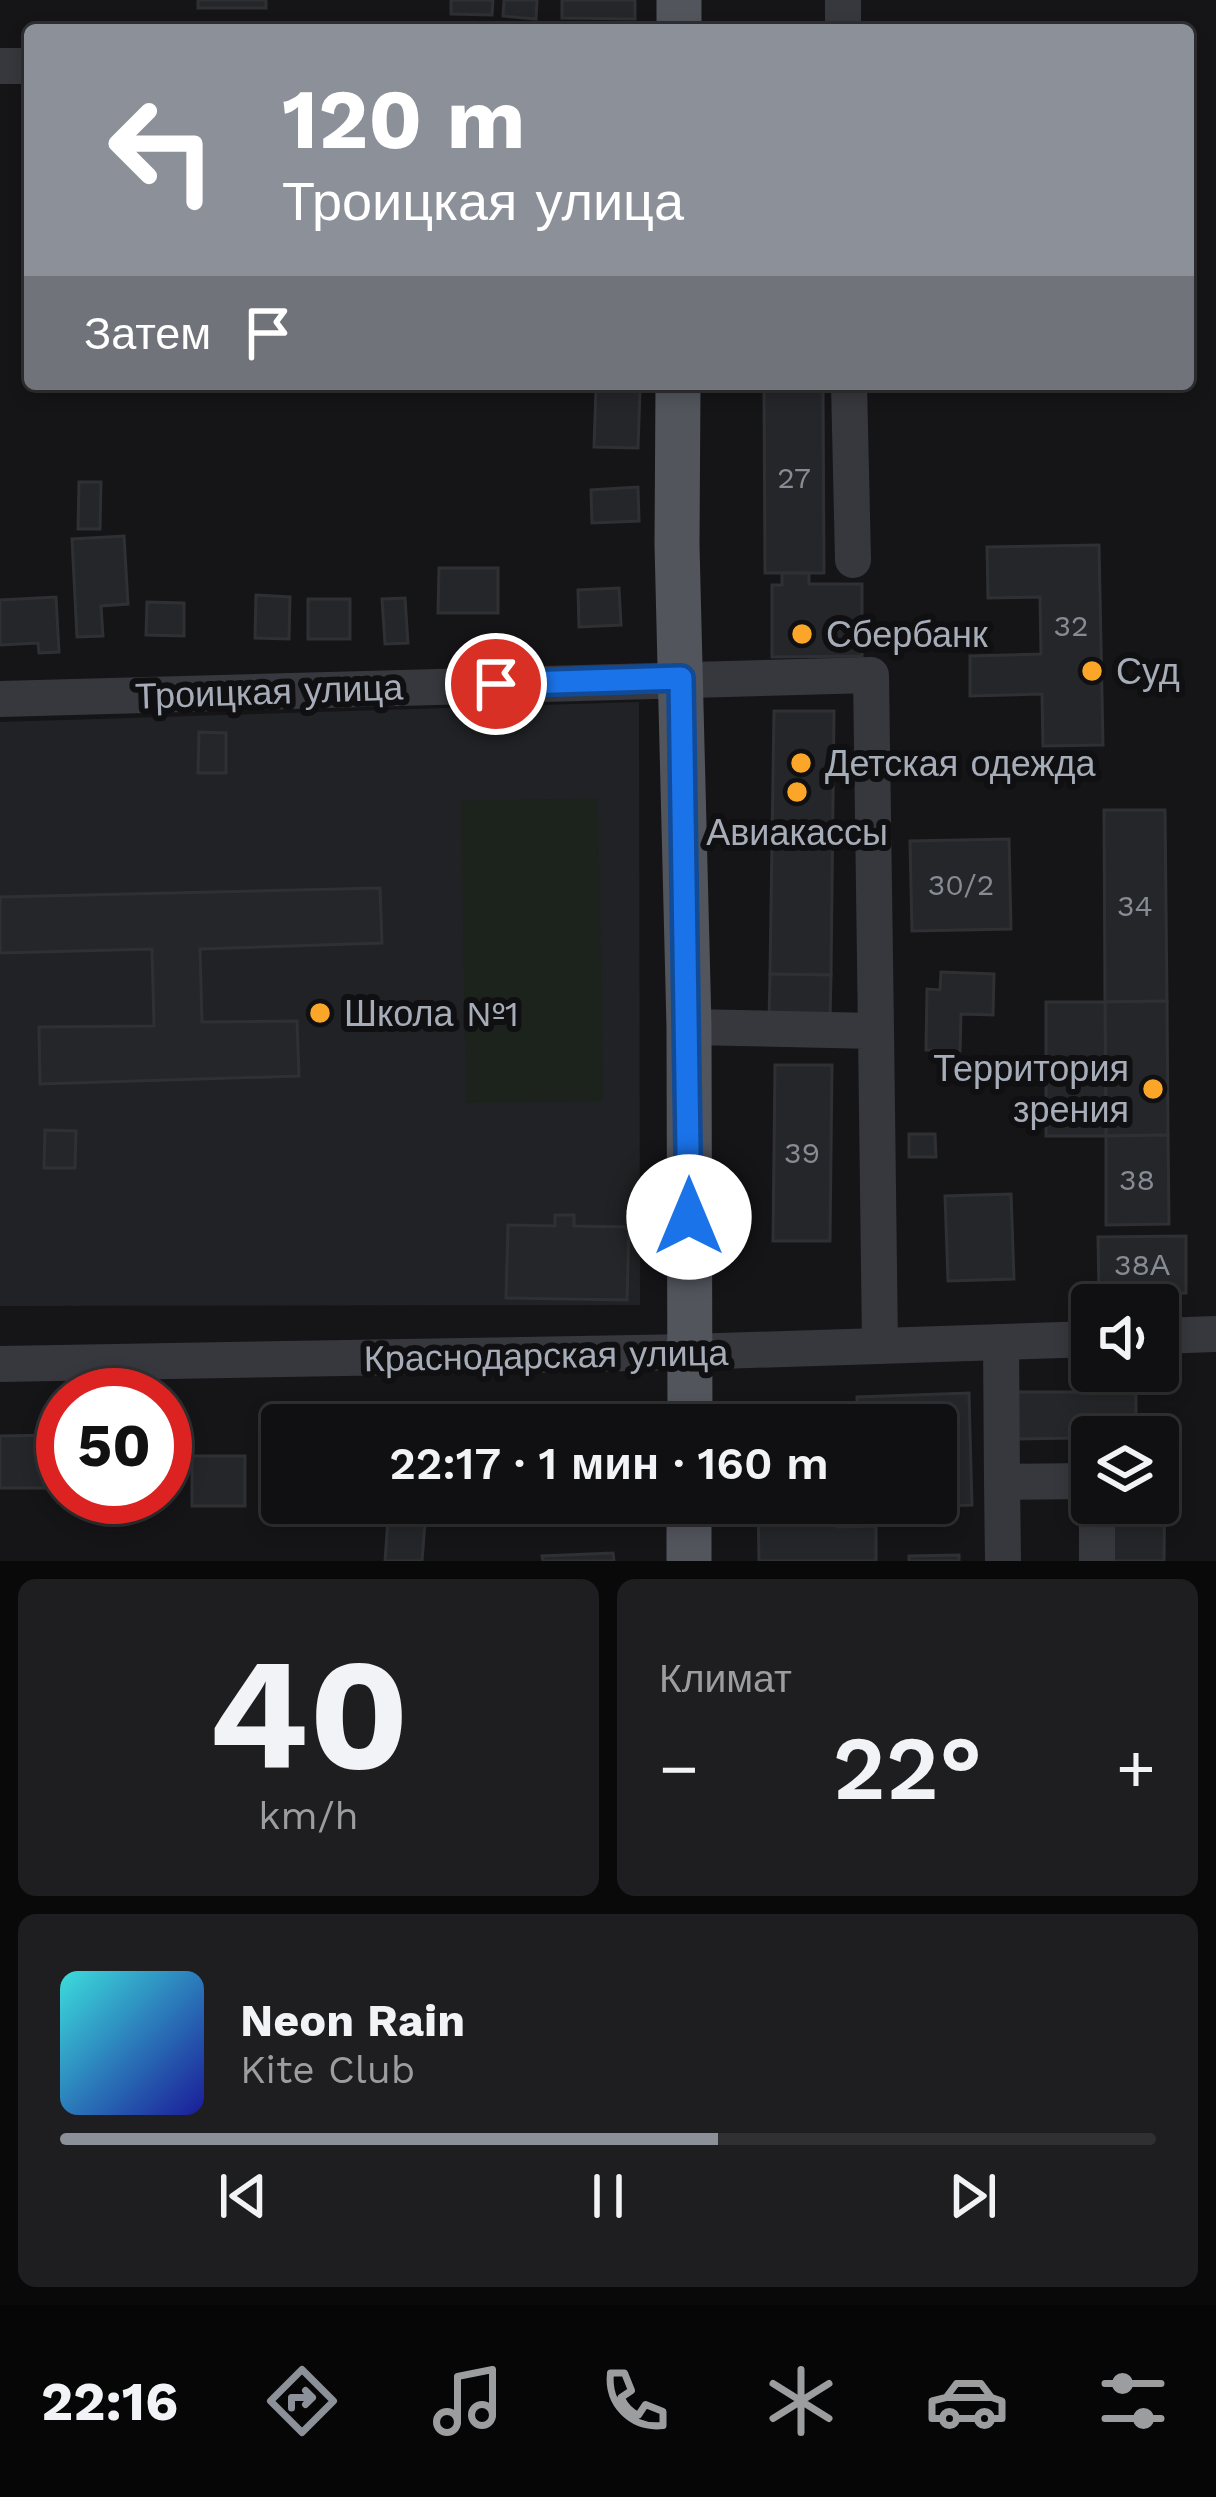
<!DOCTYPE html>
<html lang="ru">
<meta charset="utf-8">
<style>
body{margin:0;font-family:"Work Sans",sans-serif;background:#1e1e20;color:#f1f3f6;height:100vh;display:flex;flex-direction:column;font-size:45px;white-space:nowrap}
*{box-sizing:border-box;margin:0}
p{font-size:39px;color:#9c9d9f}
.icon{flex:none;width:66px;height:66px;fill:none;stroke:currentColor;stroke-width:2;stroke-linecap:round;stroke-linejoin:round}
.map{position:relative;height:1561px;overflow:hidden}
.drawer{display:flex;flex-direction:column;gap:18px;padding:18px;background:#09090a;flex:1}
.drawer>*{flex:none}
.guide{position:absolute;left:24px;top:24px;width:1170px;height:366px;border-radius:12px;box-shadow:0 6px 18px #0003,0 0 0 3px #303032;background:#8c9099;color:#fff;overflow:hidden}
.buttons{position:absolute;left:1071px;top:1284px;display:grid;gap:24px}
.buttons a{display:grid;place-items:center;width:108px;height:108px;border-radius:12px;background:#101012;box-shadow:0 6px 18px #0003,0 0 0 3px #303032;font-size:60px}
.speed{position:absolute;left:36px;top:1368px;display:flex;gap:24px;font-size:60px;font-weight:700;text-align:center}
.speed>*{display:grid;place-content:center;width:156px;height:156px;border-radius:50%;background:#101012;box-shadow:0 6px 18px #0003,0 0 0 3px #303032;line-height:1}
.speed .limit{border:18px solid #d22;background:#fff;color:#111}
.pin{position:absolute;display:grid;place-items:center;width:102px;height:102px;color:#fff;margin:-51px;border:6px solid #fff;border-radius:50%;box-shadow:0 3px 12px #0007}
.me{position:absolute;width:132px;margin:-66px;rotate:0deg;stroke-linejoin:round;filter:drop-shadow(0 0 9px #0008)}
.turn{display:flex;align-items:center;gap:42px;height:252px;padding:0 60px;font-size:54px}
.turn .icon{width:156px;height:156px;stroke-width:2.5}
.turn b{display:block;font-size:84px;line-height:102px}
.then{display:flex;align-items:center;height:114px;padding:0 60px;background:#0003;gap:24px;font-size:45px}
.big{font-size:90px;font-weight:600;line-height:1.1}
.drawer .tile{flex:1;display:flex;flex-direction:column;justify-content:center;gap:18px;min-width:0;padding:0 42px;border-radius:18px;background:#1e1e20}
.drawer .dial{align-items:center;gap:0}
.dial b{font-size:156px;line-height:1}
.song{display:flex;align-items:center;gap:36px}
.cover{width:144px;height:144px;border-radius:18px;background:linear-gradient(135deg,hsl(180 70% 55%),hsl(240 70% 35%))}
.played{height:12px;border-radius:6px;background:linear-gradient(90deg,#8c9099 60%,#303032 60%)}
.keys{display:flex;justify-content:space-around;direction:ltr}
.heat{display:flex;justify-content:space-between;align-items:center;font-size:66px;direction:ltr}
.drawer .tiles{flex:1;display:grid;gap:18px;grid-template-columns:1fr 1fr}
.tile:last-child{grid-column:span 2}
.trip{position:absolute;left:261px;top:1404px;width:696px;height:120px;border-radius:12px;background:#101012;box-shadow:0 6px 18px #0003,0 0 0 3px #303032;font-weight:600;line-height:120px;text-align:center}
.tab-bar{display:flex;height:192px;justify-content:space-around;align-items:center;background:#060607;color:#9c9d9f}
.tab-bar .icon{width:84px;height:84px}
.tab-bar .active{color:#8c9099}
.tab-bar b{font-size:54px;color:#f1f3f6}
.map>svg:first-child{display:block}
.built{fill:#212225}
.green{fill:#1b231c}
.building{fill:#252629;stroke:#2f3034;stroke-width:3}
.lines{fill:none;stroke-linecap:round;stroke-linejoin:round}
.minor{stroke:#36383d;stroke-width:36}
.major{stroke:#52555c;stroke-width:45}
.route-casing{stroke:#114b97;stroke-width:30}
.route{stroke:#1a73e8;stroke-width:21}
.poi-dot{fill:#fca629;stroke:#101012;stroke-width:4.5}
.labels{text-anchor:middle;stroke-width:12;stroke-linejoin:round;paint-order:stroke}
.number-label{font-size:30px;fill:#868b94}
.poi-label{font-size:36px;fill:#a7adb8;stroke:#101012;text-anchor:start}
.street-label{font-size:36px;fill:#a7adb8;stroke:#101012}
</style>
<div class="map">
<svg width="1216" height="1561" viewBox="0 0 1216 1561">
<rect width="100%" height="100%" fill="#151518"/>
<polygon class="built" points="639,702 640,1305 0,1306 0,722"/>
<polygon class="green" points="598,798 603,1101 466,1103 461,801"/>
<g class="building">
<rect x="198" y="0" width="68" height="8"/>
<polygon points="451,0 493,0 492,15 451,14"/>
<polygon points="504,0 537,0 536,19 503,16"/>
<polygon points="562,0 635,0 635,19 562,18"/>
<polygon points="764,384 823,384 824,573 765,573"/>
<polygon points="596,389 640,390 638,448 594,447"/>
<polygon points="79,482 101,482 100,529 78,529"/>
<polygon points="638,487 639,521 592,523 591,490"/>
<polygon points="124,536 128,604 101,606 103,636 77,637 72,539"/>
<polygon points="1099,545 1103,745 1043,746 1042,694 970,696 970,656 1041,654 1040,597 988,598 987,547"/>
<polygon points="439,568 498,568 498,613 438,613"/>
<polygon points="782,573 809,573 809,584 862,584 862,656 772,657 772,585 782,585"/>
<polygon points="619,588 621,625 579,627 578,590"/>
<polygon points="256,595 290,597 289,639 255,638"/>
<polygon points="56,597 59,652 39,653 38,643 0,645 0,600"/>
<polygon points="405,598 408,643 385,644 382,599"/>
<rect x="308" y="599" width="42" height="40"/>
<polygon points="147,602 184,603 184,636 146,635"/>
<polygon points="774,711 834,711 831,975 770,974"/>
<polygon points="199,732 226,733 226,773 198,773"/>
<polygon points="1104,810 1165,810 1167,1001 1105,1002"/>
<polygon points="1009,839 1011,929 912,931 910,841"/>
<polygon points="380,888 382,943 200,949 202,1022 297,1021 299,1076 40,1084 39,1027 154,1026 152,949 0,953 0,897"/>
<polygon points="941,972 994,974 993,1015 961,1014 960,1051 926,1050 927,989 940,990"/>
<polygon points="770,974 831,975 830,1021 769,1020"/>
<polygon points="1167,1001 1168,1135 1106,1136 1105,1002"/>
<polygon points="1046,1002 1105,1002 1106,1136 1046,1136"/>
<polygon points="775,1065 832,1065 830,1241 773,1241"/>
<polygon points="45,1130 76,1131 75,1168 44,1168"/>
<polygon points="909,1134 935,1134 936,1157 909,1157"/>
<polygon points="1168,1135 1169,1224 1106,1225 1106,1136"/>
<polygon points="1011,1194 1014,1279 948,1281 945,1196"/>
<polygon points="555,1215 574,1215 574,1226 629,1227 627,1300 506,1298 508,1225 555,1226"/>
<polygon points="1186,1236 1186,1293 1099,1294 1098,1237"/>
<polygon points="1014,1392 1136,1392 1136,1437 1014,1439"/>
<polygon points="969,1393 972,1505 860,1509 860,1503 936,1503 936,1425 858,1425 857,1397"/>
<polygon points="846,1404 846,1425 776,1425 775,1406"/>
<polygon points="346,1409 383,1411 383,1425 346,1425"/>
<polygon points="640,1409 641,1425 594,1425 593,1411"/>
<polygon points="165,1425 171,1425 169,1469 165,1469"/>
<polygon points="55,1435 55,1488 0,1488 0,1436"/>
<rect x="192" y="1456" width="53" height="50"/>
<polygon points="1158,1464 1165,1464 1164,1561 1113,1561 1113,1503 1158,1503"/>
<polygon points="758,1503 838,1503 838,1527 876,1526 876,1561 759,1561"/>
<polygon points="388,1520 425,1523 422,1561 385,1561"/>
<polygon points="613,1553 614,1561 543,1561 542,1556"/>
<polygon points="959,1555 959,1561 909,1561 909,1556"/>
</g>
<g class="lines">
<g class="minor">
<polyline points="843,0 843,30"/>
<polyline points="0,66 30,66"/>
<polyline points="849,384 853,560"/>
<polyline points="0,699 871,675 876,1031"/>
<polyline points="689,1027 876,1031 880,1346"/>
<polyline points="1158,1336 1216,1334"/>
<polyline points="1001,1342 1002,1482 1092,1481"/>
<polyline points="0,1364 690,1352 1092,1339"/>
<polyline points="1002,1482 1003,1561"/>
<polyline points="1097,1503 1097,1561"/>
</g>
<g class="major">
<polyline points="679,30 679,0"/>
<polyline points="678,384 677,545 689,1027 690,1425"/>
<polyline points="689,1503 689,1561"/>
</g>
</g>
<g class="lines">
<defs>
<polyline id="route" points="496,684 681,678 689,1217"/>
</defs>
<use href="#route" class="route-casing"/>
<use href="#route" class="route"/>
</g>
<g class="poi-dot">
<circle cx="802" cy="634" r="12"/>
<circle cx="1092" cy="671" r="12"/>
<circle cx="801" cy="763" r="12"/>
<circle cx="797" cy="792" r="12"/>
<circle cx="320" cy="1013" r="12"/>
<circle cx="1153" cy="1089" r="12"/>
</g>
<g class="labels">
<g class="number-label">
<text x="794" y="488">27</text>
<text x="1071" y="636">32</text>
<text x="961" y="895">30/2</text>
<text x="1135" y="916">34</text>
<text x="802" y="1163">39</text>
<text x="1137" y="1190">38</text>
<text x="1142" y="1275">38А</text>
</g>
<g class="poi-label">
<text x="826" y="647">Сбербанк</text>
<text x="1116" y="684">Суд</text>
<text x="825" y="776">Детская одежда</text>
<text x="797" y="845" text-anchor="middle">Авиакассы</text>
<text x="344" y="1026">Школа №1</text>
<text x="1129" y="1081" text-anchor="end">Территория<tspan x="1129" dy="41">зрения</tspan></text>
</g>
<g class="street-label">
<text transform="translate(269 691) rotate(-2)" y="13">Троицкая улица</text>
<text transform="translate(546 1355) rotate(-1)" y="13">Краснодарская улица</text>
</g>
</g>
</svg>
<div class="buttons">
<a><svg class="icon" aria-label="sound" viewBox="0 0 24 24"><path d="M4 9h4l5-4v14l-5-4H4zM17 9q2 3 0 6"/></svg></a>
<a><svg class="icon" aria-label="layers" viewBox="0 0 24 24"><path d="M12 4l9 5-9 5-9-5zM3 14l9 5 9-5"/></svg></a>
</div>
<div class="speed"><div class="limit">50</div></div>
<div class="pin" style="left:496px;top:684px;background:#d93025"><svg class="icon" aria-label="arrive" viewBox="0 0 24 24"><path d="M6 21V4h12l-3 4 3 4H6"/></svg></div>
<svg class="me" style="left:689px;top:1217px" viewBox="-20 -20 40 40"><circle r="19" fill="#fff"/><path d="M0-13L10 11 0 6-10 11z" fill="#1a73e8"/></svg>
<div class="trip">22:17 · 1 мин · 160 m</div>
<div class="guide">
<div class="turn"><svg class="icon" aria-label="left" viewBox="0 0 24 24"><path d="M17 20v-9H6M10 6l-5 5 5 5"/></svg><div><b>120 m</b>Троицкая улица</div></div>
<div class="then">Затем<svg class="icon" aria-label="arrive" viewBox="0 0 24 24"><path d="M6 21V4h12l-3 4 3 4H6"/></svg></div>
</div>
</div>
<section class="drawer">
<div class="tiles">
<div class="tile dial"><b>40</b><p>km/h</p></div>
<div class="tile"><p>Климат</p>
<div class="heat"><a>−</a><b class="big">22°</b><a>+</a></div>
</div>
<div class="tile">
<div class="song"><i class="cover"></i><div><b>Neon Rain</b><p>Kite Club</p></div></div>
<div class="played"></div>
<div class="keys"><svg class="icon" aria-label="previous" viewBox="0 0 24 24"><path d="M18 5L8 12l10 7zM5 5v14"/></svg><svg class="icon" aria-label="pause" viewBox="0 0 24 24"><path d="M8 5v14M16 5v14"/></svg><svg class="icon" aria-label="next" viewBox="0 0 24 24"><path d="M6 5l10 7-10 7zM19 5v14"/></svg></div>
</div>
</div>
</section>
<nav class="tab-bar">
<b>22:16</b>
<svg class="icon active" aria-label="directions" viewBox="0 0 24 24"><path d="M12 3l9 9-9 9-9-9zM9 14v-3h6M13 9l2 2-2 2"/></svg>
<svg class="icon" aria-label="music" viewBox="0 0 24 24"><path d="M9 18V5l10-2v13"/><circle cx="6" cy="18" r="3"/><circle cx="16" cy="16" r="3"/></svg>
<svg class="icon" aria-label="phone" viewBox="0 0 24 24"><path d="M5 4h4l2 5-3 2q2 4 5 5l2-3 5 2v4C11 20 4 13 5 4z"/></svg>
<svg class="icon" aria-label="climate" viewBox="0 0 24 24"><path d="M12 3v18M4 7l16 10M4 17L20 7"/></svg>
<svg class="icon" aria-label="car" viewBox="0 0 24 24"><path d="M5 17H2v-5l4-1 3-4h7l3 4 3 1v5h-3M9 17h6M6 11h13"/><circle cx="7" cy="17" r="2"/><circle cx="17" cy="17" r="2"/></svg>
<svg class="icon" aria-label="filters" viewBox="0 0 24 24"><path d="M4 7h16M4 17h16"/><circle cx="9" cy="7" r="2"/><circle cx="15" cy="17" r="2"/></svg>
</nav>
